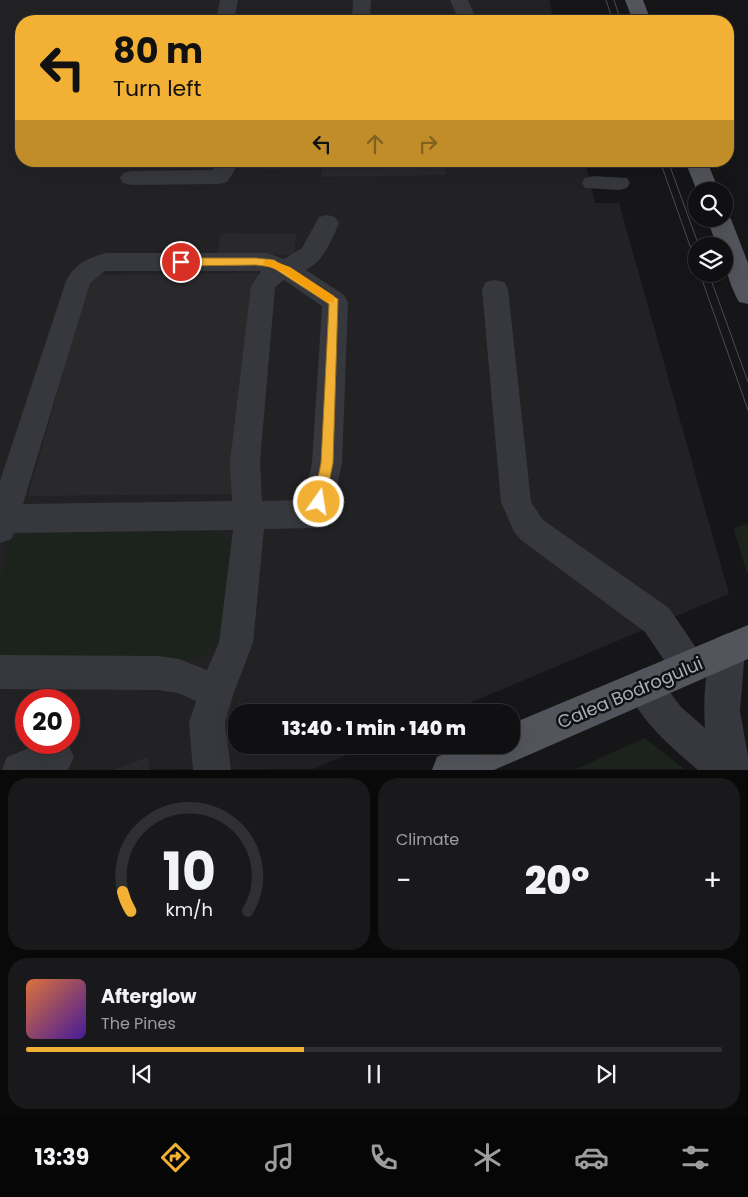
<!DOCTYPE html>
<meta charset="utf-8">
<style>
body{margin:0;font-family:Poppins,sans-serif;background:#19191b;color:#f1f3f6;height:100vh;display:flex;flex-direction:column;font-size:19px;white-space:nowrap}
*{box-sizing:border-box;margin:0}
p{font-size:16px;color:#9c9d9f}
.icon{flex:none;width:28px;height:28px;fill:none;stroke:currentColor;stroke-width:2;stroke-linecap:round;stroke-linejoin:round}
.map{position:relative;height:770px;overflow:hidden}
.drawer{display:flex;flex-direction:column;gap:8px;padding:8px;background:#09090a;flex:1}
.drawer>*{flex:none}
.hud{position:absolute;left:15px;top:15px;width:719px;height:152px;border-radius:20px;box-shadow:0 5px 20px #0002,0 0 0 1px #303032;background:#f2b134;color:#111;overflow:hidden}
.fabs{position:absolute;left:688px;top:182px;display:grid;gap:10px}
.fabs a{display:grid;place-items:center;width:45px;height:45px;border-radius:50%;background:#101012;box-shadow:0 5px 20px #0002,0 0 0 1px #303032;font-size:25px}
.speed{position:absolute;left:15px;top:689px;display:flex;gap:10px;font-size:25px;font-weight:700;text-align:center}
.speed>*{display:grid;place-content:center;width:65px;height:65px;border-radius:50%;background:#101012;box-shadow:0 5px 20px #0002,0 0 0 1px #303032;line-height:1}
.speed .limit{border:8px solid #d22;background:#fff;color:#111}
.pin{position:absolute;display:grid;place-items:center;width:42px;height:42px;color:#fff;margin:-21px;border:2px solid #fff;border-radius:50%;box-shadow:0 1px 5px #0007}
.me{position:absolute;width:55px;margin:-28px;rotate:13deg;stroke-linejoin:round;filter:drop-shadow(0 0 4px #0008)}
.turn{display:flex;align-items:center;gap:18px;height:105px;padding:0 15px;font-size:22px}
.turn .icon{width:65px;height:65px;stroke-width:2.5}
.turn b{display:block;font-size:35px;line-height:42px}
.lanes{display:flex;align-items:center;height:48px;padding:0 15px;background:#0003;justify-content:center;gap:25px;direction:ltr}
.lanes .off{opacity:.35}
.big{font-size:38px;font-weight:800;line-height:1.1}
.drawer .tile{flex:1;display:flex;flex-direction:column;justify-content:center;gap:8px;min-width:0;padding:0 18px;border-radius:20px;background:#19191b}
.drawer .dial{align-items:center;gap:0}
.dial svg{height:130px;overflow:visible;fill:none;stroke:#303032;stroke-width:7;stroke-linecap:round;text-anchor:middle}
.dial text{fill:#f1f3f6;stroke:none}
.song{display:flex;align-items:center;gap:15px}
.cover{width:60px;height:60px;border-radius:8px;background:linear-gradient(135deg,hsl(20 70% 55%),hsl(260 70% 35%))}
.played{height:5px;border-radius:2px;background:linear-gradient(90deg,#f2b134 40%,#303032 40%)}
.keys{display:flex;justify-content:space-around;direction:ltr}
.heat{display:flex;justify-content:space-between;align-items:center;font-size:28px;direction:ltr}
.drawer .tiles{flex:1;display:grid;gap:8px;grid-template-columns:1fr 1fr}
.tile:last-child{grid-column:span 2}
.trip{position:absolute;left:228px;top:704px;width:292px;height:50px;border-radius:20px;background:#101012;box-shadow:0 5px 20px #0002,0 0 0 1px #303032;font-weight:800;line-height:50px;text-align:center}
.menu{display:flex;height:80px;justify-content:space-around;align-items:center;background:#060607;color:#9c9d9f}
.menu .icon{width:35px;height:35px}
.menu .active{color:#f2b134}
.menu b{font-size:22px;color:#f1f3f6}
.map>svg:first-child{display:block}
.built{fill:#222225;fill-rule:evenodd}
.green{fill:#1c231d}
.building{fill:#29292c}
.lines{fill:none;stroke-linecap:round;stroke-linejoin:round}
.minor{fill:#37383d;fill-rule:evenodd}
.major{fill:#53555c;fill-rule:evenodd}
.tram{stroke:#4a4c52;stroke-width:1}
.route{fill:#f2b134;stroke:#9d7322}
.slow{fill:#f59e0b}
.labels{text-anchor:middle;stroke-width:5;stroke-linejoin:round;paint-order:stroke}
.near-street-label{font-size:18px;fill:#a8adb8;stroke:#111113}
</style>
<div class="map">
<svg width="748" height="770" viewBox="0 0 748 770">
<rect width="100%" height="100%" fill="#161618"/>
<path class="built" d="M0,0H549L554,21H21V161H585L595,203H619L729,594L448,712H236V745H370L313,769L0,770ZM26,700H69V742H26Z"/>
<g class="green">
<polygon points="748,524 748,576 734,530 736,527"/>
<path d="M32,530H214C227,536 230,543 233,556L219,640L203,656L190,660L0,664C0,638 0,567 6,547C11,538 22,534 32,530Z"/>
<polygon points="645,738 684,769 576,769"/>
</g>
<g class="building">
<polygon points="266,161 445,161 446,175 321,177 322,168 265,169"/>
<polygon points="221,233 296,234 294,255 217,254"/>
<polygon points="259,273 235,494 28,496 91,275"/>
<polygon points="148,757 150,770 116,770 116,769"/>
</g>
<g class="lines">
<g class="minor">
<polygon points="220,0 238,0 234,21 216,21"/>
<polygon points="353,0 371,0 370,21 352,21"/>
<polygon points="450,0 468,0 477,21 459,21"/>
<polygon points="214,161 236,161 235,170 227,182 219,184 131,185 123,183 120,178 123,173 131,171 213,170"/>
<polygon points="593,176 627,178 630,183 627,188 619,190 585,188 582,183 585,178"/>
<path d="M327,215L335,217L339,223C331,241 324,261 306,270L344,295L348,302L342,463L331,514L327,524L316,528L264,529L253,643L234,692L225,723L231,770H193L189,723L196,701L178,693L158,690L0,689V655L158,656L179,659L207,670L219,643L233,530L14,533L11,539L0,543V481L66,281C75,264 87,258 106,253H267L284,259L302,248L319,217ZM105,271H261L251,286L230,462L232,501L23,504L90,283ZM284,280L322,306L312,463L304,500L262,501L260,462L275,287Z"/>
<polygon points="495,280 504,282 508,289 531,502 543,520 669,608 701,655 706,667 701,679 689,684 677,679 645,632 521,540 514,532 501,502 482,289 486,282"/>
<path d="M728,633L740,638L745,650L740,711L748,756V770H698C669,745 641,722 626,686L632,674L644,668L656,674L681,707L705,728C703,699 705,665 716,638Z"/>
<polygon points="44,742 68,744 74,757 68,770 2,770 7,757"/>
</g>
<g class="major">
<polygon points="625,0 643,0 651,21 633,21"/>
<polygon points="685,161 707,161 719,191 697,191"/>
<path d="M724,212L731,219L748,263V304L739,302C729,284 724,266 724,246H717L707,219H724Z"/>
<polygon points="748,625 748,659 494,770 432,770 437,757 464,745 511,745 511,724"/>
</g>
<g class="tram">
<polyline points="606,0 613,21"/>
<polyline points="614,0 621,21"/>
<polyline points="660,161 696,263"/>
<polyline points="668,161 699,246"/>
<polyline points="700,274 748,410"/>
<polyline points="709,274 748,382"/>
</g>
</g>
<polygon class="route" points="181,258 256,258 274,260 338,299 333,463 324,506 315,506 313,502 321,463 329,304 272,267 256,265 181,266 176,262"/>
<polygon class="slow" points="268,259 290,267 334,296 334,302 327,302 283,272 264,265 263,262"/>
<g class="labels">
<g class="near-street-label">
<text transform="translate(630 693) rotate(-23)" y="6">Calea Bodrogului</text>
</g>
</g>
</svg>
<div class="fabs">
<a><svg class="icon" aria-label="search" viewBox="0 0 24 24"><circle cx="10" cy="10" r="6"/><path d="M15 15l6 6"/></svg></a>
<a><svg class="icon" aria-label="layers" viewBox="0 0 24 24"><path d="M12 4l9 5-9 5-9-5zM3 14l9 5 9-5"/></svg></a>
</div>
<div class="speed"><div class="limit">20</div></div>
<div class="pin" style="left:181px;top:262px;background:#d93025"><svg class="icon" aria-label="arrive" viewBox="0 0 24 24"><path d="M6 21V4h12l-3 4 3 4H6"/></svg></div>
<svg class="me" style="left:319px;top:502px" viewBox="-20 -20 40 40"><circle r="17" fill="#f2b134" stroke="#fff" stroke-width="3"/><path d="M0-11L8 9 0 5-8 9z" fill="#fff"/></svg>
<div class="trip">13:40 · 1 min · 140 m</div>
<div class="hud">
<div class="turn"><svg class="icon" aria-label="left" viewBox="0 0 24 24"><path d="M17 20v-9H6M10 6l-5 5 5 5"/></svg><div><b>80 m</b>Turn left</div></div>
<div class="lanes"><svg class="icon" aria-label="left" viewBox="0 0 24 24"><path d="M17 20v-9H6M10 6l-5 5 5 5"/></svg><svg class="icon off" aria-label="ahead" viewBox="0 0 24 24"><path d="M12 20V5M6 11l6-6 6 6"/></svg><svg class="icon off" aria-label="right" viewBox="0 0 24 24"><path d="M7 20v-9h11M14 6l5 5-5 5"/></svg></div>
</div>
</div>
<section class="drawer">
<div class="tiles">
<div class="tile dial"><svg viewBox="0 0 100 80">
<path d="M14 69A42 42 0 1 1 86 69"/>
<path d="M14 69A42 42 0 0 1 9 57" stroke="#f2b134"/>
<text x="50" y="56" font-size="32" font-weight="700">10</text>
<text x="50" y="72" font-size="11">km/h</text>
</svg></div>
<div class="tile"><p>Climate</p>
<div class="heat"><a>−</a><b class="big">20°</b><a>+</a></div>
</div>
<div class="tile">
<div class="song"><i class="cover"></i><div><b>Afterglow</b><p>The Pines</p></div></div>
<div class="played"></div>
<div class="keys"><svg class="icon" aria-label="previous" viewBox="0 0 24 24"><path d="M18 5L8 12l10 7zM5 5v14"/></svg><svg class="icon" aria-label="pause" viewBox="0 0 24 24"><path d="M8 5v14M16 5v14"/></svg><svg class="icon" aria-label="next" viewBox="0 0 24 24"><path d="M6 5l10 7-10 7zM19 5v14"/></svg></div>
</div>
</div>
</section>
<nav class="menu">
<b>13:39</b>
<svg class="icon active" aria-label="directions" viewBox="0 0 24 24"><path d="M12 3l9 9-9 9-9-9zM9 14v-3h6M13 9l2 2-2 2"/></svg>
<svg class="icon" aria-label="music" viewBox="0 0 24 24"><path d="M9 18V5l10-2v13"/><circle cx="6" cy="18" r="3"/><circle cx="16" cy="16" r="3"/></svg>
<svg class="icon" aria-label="phone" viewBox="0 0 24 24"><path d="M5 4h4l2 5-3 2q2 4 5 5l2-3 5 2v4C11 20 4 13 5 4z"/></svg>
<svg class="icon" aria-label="climate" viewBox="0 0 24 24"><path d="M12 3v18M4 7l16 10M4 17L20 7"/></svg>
<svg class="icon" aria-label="car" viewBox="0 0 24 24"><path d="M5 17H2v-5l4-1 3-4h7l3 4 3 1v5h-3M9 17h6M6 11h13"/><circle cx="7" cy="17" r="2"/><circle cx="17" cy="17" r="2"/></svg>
<svg class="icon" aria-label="filters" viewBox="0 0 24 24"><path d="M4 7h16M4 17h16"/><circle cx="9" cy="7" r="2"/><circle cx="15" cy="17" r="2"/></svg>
</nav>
